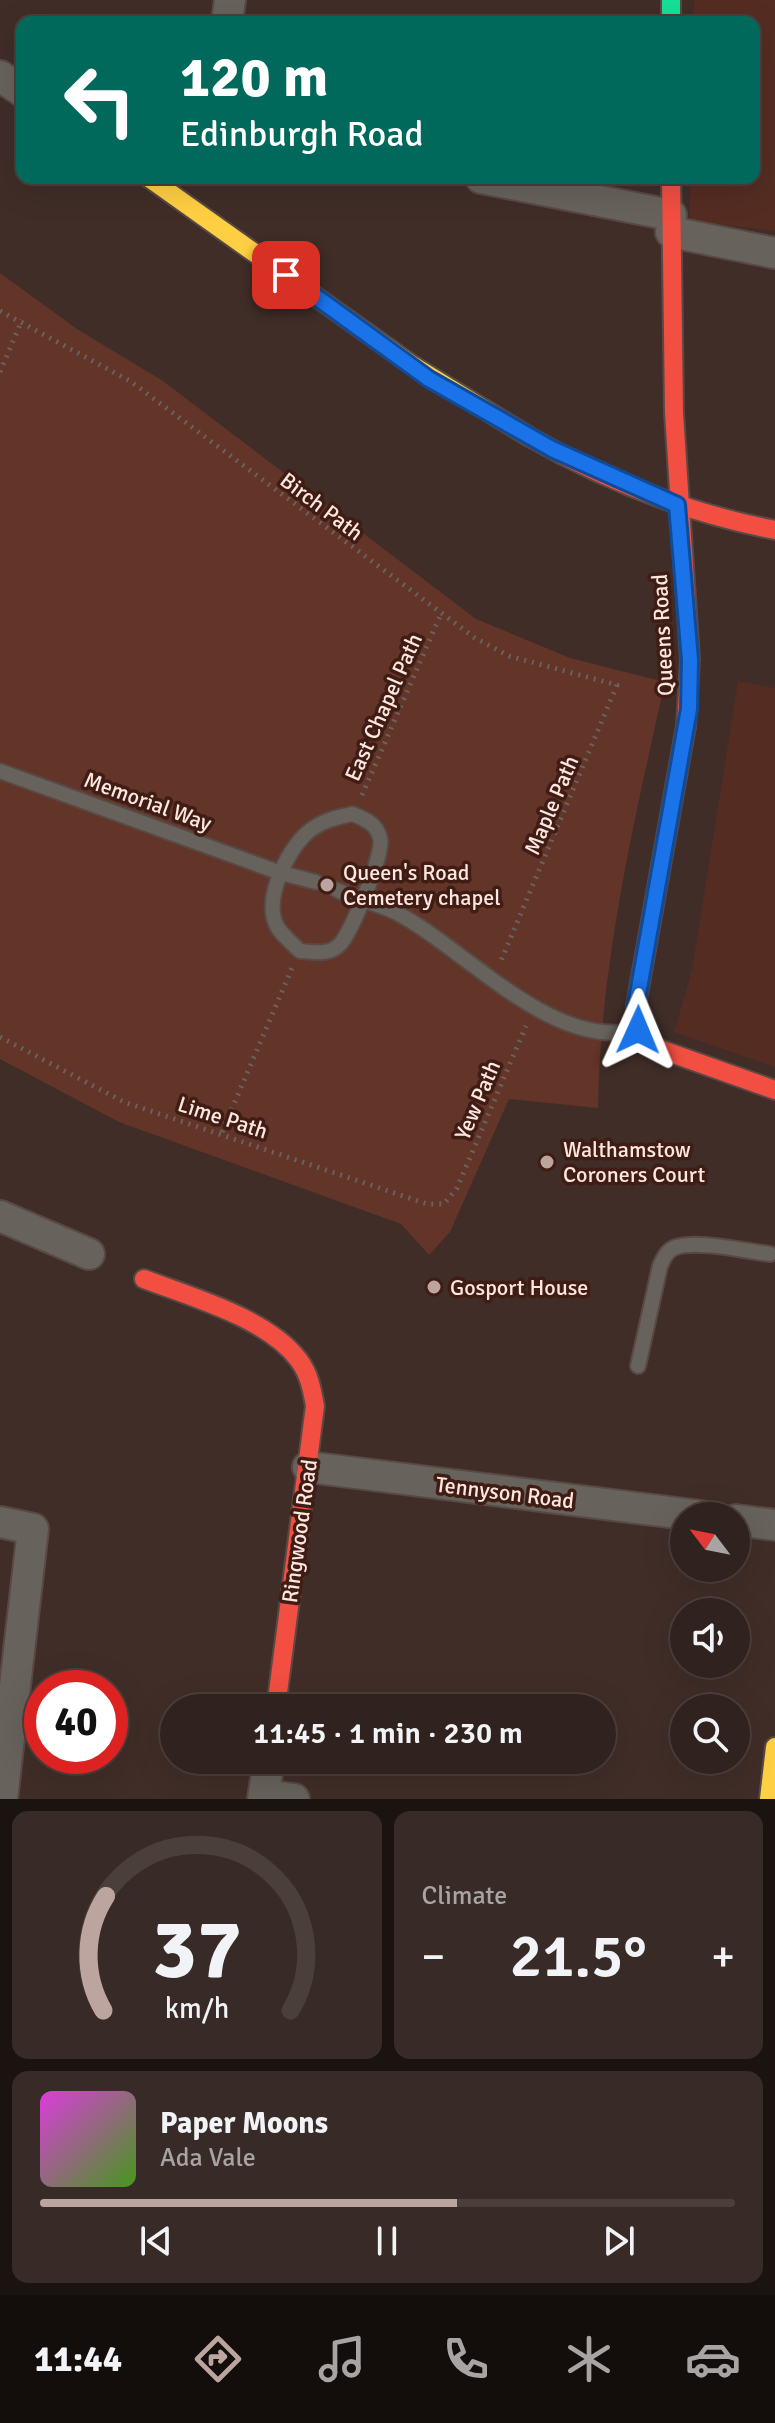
<!DOCTYPE html>
<meta charset="utf-8">
<style>
body{margin:0;font-family:Signika,sans-serif;background:#382a27;color:#f1f3f6;height:100vh;display:flex;flex-direction:column;font-size:30px;white-space:nowrap}
*{box-sizing:border-box;margin:0}
p{font-size:26px;color:#a8a4a4}
.icon{flex:none;width:44px;height:44px;fill:none;stroke:currentColor;stroke-width:2;stroke-linecap:round;stroke-linejoin:round}
.map{position:relative;height:1799px;overflow:hidden}
.details{display:flex;flex-direction:column;gap:12px;padding:12px;background:#1a1310;flex:1}
.details>*{flex:none}
.banner{position:absolute;left:16px;top:16px;width:744px;height:168px;border-radius:16px;box-shadow:0 8px 32px #0002,0 0 0 2px #4b3f3c;background:#00695c;color:#fff;overflow:hidden}
.needle{width:52px;rotate:302deg}
.controls{position:absolute;left:670px;top:1502px;display:grid;gap:16px}
.controls a{display:grid;place-items:center;width:80px;height:80px;border-radius:50%;background:#30221e;box-shadow:0 8px 32px #0002,0 0 0 2px #4b3f3c;font-size:40px}
.speed{position:absolute;left:24px;top:1670px;display:flex;gap:16px;font-size:40px;font-weight:700;text-align:center}
.speed>*{display:grid;place-content:center;width:104px;height:104px;border-radius:50%;background:#30221e;box-shadow:0 8px 32px #0002,0 0 0 2px #4b3f3c;line-height:1}
.speed .limit{border:12px solid #d22;background:#fff;color:#111}
.pin{position:absolute;display:grid;place-items:center;width:68px;height:68px;color:#fff;margin:-34px;border-radius:16px;box-shadow:0 4px 12px #0006}
.me{position:absolute;width:88px;margin:-44px;rotate:1deg;stroke-linejoin:round;filter:drop-shadow(0 0 6px #0008)}
.turn{display:flex;align-items:center;gap:28px;height:168px;padding:0 32px;font-size:36px}
.turn .icon{width:104px;height:104px;stroke-width:2.5}
.turn b{display:block;font-size:56px;line-height:68px}
.big{font-size:60px;font-weight:600;line-height:1.1}
.details .card{flex:1;display:flex;flex-direction:column;justify-content:center;gap:12px;min-width:0;padding:0 28px;border-radius:16px;background:#382a27}
.details .dial{align-items:center;gap:0}
.dial svg{height:208px;overflow:visible;fill:none;stroke:#4b3f3c;stroke-width:7;stroke-linecap:round;text-anchor:middle}
.dial text{fill:#f1f3f6;stroke:none}
.song{display:flex;align-items:center;gap:24px}
.cover{width:96px;height:96px;border-radius:12px;background:linear-gradient(135deg,hsl(300 70% 55%),hsl(100 70% 35%))}
.played{height:8px;border-radius:4px;background:linear-gradient(90deg,#bca59f 60%,#4b3f3c 60%)}
.keys{display:flex;justify-content:space-around;direction:ltr}
.heat{display:flex;justify-content:space-between;align-items:center;font-size:44px;direction:ltr}
.details .tiles{flex:1;display:grid;gap:12px;grid-template-columns:1fr 1fr}
.card:last-child{grid-column:span 2}
.trip{position:absolute;left:160px;top:1694px;width:456px;height:80px;border-radius:40px;background:#30221e;box-shadow:0 8px 32px #0002,0 0 0 2px #4b3f3c;font-weight:600;line-height:80px;text-align:center}
.tab-bar{display:flex;height:128px;justify-content:space-around;align-items:center;background:#130e0c;color:#a8a4a4}
.tab-bar .icon{width:56px;height:56px}
.tab-bar .active{color:#bca59f}
.tab-bar b{font-size:36px;color:#f1f3f6}
.map>svg:first-child{display:block}
.built{fill:#542c22}
.green{fill:#633428}
.lines{fill:none;stroke-linecap:round;stroke-linejoin:round}
.lane-casing{stroke:#594944;stroke-width:18}
.street-casing{stroke:#594944;stroke-width:34}
.fast-casing{stroke:#594944;stroke-width:22}
.slow-casing{stroke:#594944;stroke-width:22}
.jam-casing{stroke:#594944;stroke-width:22}
.path{stroke:#69625d;stroke-width:5;stroke-dasharray:2 6;stroke-linecap:butt}
.lane{stroke:#67625c;stroke-width:14}
.street{stroke:#67625c;stroke-width:30}
.fast{stroke:#16e098;stroke-width:18}
.slow{stroke:#ffcf43;stroke-width:18}
.jam{stroke:#f24e42;stroke-width:18}
.route-casing{stroke:#114b97;stroke-width:20}
.route{stroke:#1a73e8;stroke-width:14}
.poi-dot{fill:#bca59f;stroke:#3f1d14;stroke-width:3}
.labels{text-anchor:middle;stroke-width:7;stroke-linejoin:round;paint-order:stroke}
.street-label{font-size:22px;fill:#fee6df;stroke:#3f1d14}
.poi-label{font-size:22px;fill:#fee6df;stroke:#3f1d14;text-anchor:start}
</style>
<div class="map">
<svg width="775" height="1799" viewBox="0 0 775 1799">
<rect width="100%" height="100%" fill="#402d28"/>
<g class="built">
<polygon points="694,0 775,0 775,231 690,221 690,178 754,178 754,22 693,22"/>
<polygon points="738,681 775,688 775,1067 674,1032 692,970"/>
</g>
<path class="green" d="M0,273L77,329L163,381L476,619L570,658L665,682C634,821 600,965 598,1108L509,1099L450,1232L429,1255L401,1224L119,1122L0,1059Z"/>
<g class="lines">
<defs>
<g id="lane">
<polyline points="0,771 281,873 316,882"/>
<path d="M353,814C366,820 376,823 380,838C385,852 352,930 341,943C330,956 315,952 300,951C293,944 284,937 278,928C262,902 286,851 308,832C321,821 337,817 353,814Z"/>
<path d="M337,890C355,899 376,903 395,912C464,947 549,1048 634,1031"/>
<path d="M638,1366L660,1266C664,1258 667,1250 676,1247C699,1240 745,1251 770,1254"/>
</g>
<g id="street">
<polyline points="227,22 230,0"/>
<polyline points="0,76 22,91"/>
<polyline points="481,178 671,215"/>
<polyline points="671,232 775,253"/>
<polyline points="0,1216 89,1254"/>
<polyline points="308,1467 701,1516"/>
<polyline points="736,1520 775,1525"/>
<polyline points="0,1522 33,1529 2,1799"/>
<polyline points="264,1795 294,1799"/>
<polyline points="263,1799 269,1760"/>
</g>
<g id="fast">
<polyline points="671,0 671,22"/>
<polyline points="638,1029 636,1005 686,726"/>
</g>
<g id="slow">
<polyline points="149,178 412,365 528,436"/>
<polyline points="769,1799 775,1747"/>
</g>
<g id="jam">
<polyline points="671,178 674,413 690,660 686,726"/>
<path d="M528,436C606,481 687,513 775,530"/>
<polyline points="638,1029 654,1047 775,1090"/>
<path d="M144,1279C191,1297 267,1318 298,1359C309,1373 312,1389 315,1406L276,1708"/>
</g>
</defs>
<use href="#lane" class="lane-casing"/>
<use href="#street" class="street-casing"/>
<use href="#fast" class="fast-casing"/>
<use href="#slow" class="slow-casing"/>
<use href="#jam" class="jam-casing"/>
<g class="path">
<polyline points="0,311 130,381 475,638 509,656 617,685 500,963"/>
<polyline points="0,372 22,320"/>
<polyline points="362,795 441,614"/>
<polyline points="0,1037 124,1102 427,1204 444,1204 457,1188 526,1026"/>
<polyline points="222,1132 292,968"/>
</g>
<use href="#lane" class="lane"/>
<use href="#street" class="street"/>
<use href="#fast" class="fast"/>
<use href="#slow" class="slow"/>
<use href="#jam" class="jam"/>
</g>
<g class="lines">
<defs>
<polyline id="route" points="286,275 429,379 552,449 677,505 690,660 689,709 636,1005 638,1030"/>
</defs>
<use href="#route" class="route-casing"/>
<use href="#route" class="route"/>
</g>
<g class="poi-dot">
<circle cx="327" cy="885" r="8"/>
<circle cx="547" cy="1162" r="8"/>
<circle cx="434" cy="1287" r="8"/>
</g>
<g class="labels">
<g class="street-label">
<text transform="translate(322 506) rotate(37)" y="8">Birch Path</text>
<text transform="translate(662 635) rotate(-93)" y="8">Queens Road</text>
<text transform="translate(383 707) rotate(-66)" y="8">East Chapel Path</text>
<text transform="translate(148 801) rotate(20)" y="8">Memorial Way</text>
<text transform="translate(551 805) rotate(-67)" y="8">Maple Path</text>
<text transform="translate(477 1100) rotate(-67)" y="8">Yew Path</text>
<text transform="translate(223 1117) rotate(18)" y="8">Lime Path</text>
<text transform="translate(505 1492) rotate(7)" y="8">Tennyson Road</text>
<text transform="translate(299 1531) rotate(-82)" y="8">Ringwood Road</text>
</g>
<g class="poi-label">
<text x="343" y="880">Queen's Road<tspan x="343" dy="25">Cemetery chapel</tspan></text>
<text x="563" y="1157">Walthamstow<tspan x="563" dy="25">Coroners Court</tspan></text>
<text x="450" y="1295">Gosport House</text>
</g>
</g>
</svg>
<div class="controls">
<a><svg class="needle" viewBox="-14 -14 28 28"><path d="M0-13l5 13h-10z" fill="#e53935"/><path d="M0 13l5-13h-10z" fill="#a8a4a4"/></svg></a>
<a><svg class="icon" aria-label="sound" viewBox="0 0 24 24"><path d="M4 9h4l5-4v14l-5-4H4zM17 9q2 3 0 6"/></svg></a>
<a><svg class="icon" aria-label="search" viewBox="0 0 24 24"><circle cx="10" cy="10" r="6"/><path d="M15 15l6 6"/></svg></a>
</div>
<div class="speed"><div class="limit">40</div></div>
<div class="pin" style="left:286px;top:275px;background:#d93025"><svg class="icon" aria-label="arrive" viewBox="0 0 24 24"><path d="M6 21V4h12l-3 4 3 4H6"/></svg></div>
<svg class="me" style="left:638px;top:1030px" viewBox="-20 -20 40 40"><path d="M0-17L14 15 0 8-14 15z" fill="#1a73e8" stroke="#fff" stroke-width="4"/></svg>
<div class="trip">11:45 · 1 min · 230 m</div>
<div class="banner">
<div class="turn"><svg class="icon" aria-label="left" viewBox="0 0 24 24"><path d="M17 20v-9H6M10 6l-5 5 5 5"/></svg><div><b>120 m</b>Edinburgh Road</div></div>
</div>
</div>
<section class="details">
<div class="tiles">
<div class="card dial"><svg viewBox="0 0 100 80">
<path d="M14 69A42 42 0 1 1 86 69"/>
<path d="M14 69A42 42 0 0 1 15 25" stroke="#bca59f"/>
<text x="50" y="56" font-size="32" font-weight="700">37</text>
<text x="50" y="72" font-size="11">km/h</text>
</svg></div>
<div class="card"><p>Climate</p>
<div class="heat"><a>−</a><b class="big">21.5°</b><a>+</a></div>
</div>
<div class="card">
<div class="song"><i class="cover"></i><div><b>Paper Moons</b><p>Ada Vale</p></div></div>
<div class="played"></div>
<div class="keys"><svg class="icon" aria-label="previous" viewBox="0 0 24 24"><path d="M18 5L8 12l10 7zM5 5v14"/></svg><svg class="icon" aria-label="pause" viewBox="0 0 24 24"><path d="M8 5v14M16 5v14"/></svg><svg class="icon" aria-label="next" viewBox="0 0 24 24"><path d="M6 5l10 7-10 7zM19 5v14"/></svg></div>
</div>
</div>
</section>
<nav class="tab-bar">
<b>11:44</b>
<svg class="icon active" aria-label="directions" viewBox="0 0 24 24"><path d="M12 3l9 9-9 9-9-9zM9 14v-3h6M13 9l2 2-2 2"/></svg>
<svg class="icon" aria-label="music" viewBox="0 0 24 24"><path d="M9 18V5l10-2v13"/><circle cx="6" cy="18" r="3"/><circle cx="16" cy="16" r="3"/></svg>
<svg class="icon" aria-label="phone" viewBox="0 0 24 24"><path d="M5 4h4l2 5-3 2q2 4 5 5l2-3 5 2v4C11 20 4 13 5 4z"/></svg>
<svg class="icon" aria-label="climate" viewBox="0 0 24 24"><path d="M12 3v18M4 7l16 10M4 17L20 7"/></svg>
<svg class="icon" aria-label="car" viewBox="0 0 24 24"><path d="M5 17H2v-5l4-1 3-4h7l3 4 3 1v5h-3M9 17h6M6 11h13"/><circle cx="7" cy="17" r="2"/><circle cx="17" cy="17" r="2"/></svg>
</nav>
